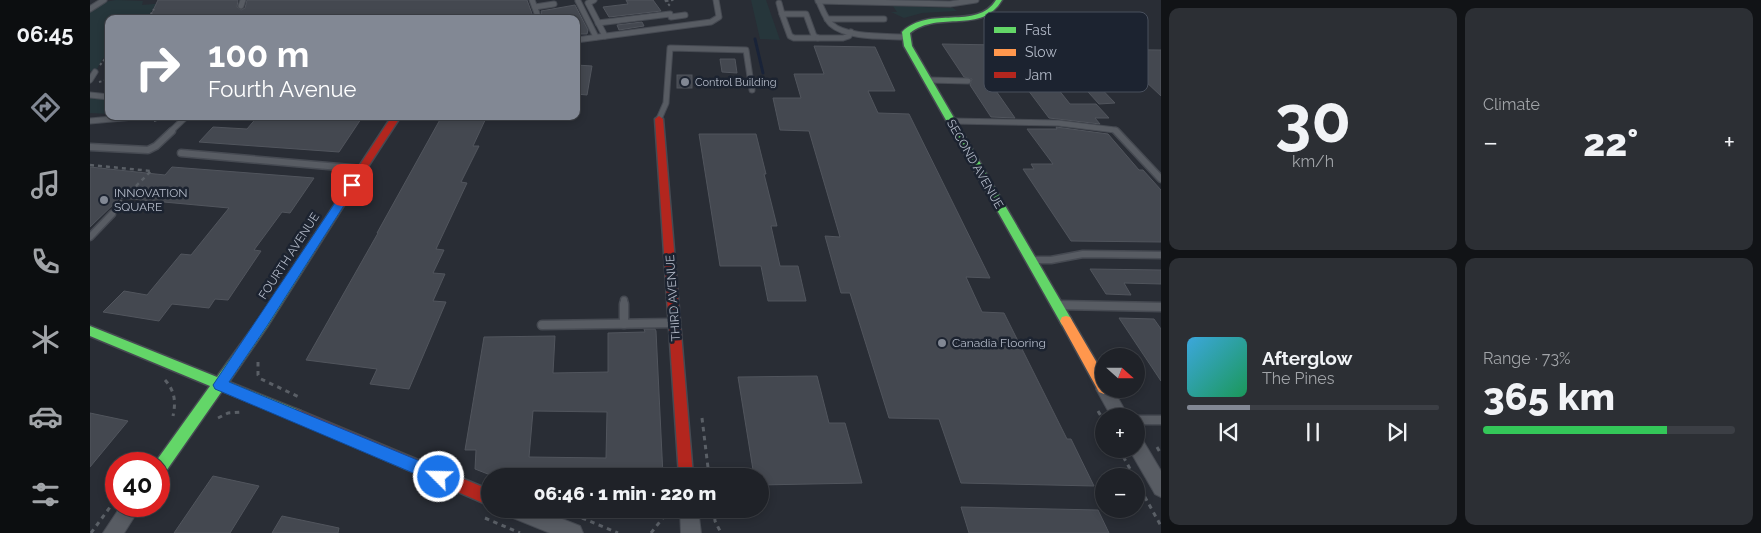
<!DOCTYPE html>
<meta charset="utf-8">
<style>
body{margin:0;font-family:Raleway,sans-serif;background:#2c2f34;color:#f1f3f6;height:100vh;display:flex;flex-direction:column;font-size:19px;white-space:nowrap}
*{box-sizing:border-box;margin:0}
p{font-size:16px;color:#a1a4a8}
.icon{flex:none;width:28px;height:28px;fill:none;stroke:currentColor;stroke-width:2;stroke-linecap:round;stroke-linejoin:round}
.map{position:relative;flex:1;overflow:hidden}
.details{display:flex;flex-direction:column;gap:8px;padding:8px;background:#111316;width:600px}
.details>*{flex:none}
.guide{position:absolute;left:15px;top:15px;width:475px;height:105px;border-radius:10px;box-shadow:0 2px 8px #0003,0 0 0 1px #3c3f45;background:#828894;color:#fff;overflow:hidden}
.needle{width:32px;rotate:111deg}
.tools{position:absolute;left:1005px;top:348px;display:grid;gap:10px}
.tools a{display:grid;place-items:center;width:50px;height:50px;border-radius:50%;background:#1f2228;box-shadow:0 2px 8px #0003,0 0 0 1px #3c3f45;font-size:25px}
.speed{position:absolute;left:15px;top:452px;display:flex;gap:10px;font-size:25px;font-weight:700;text-align:center}
.speed>*{display:grid;place-content:center;width:65px;height:65px;border-radius:50%;background:#1f2228;box-shadow:0 2px 8px #0003,0 0 0 1px #3c3f45;line-height:1}
.speed .limit{border:8px solid #d22;background:#fff;color:#111}
.pin{position:absolute;display:grid;place-items:center;width:42px;height:42px;color:#fff;margin:-21px;border-radius:10px;box-shadow:0 2px 8px #0006}
.me{position:absolute;width:55px;margin:-28px;rotate:293deg;stroke-linejoin:round;filter:drop-shadow(0 0 4px #0008)}
.turn{display:flex;align-items:center;gap:18px;height:105px;padding:0 20px;font-size:22px}
.turn .icon{width:65px;height:65px;stroke-width:2.5}
.turn b{display:block;font-size:35px;line-height:42px}
.big{font-size:38px;font-weight:800;line-height:1.1}
.details .card{flex:1;display:flex;flex-direction:column;justify-content:center;gap:8px;min-width:0;padding:0 18px;border-radius:10px;background:#2c2f34}
.details .dial{align-items:center;gap:0}
.dial b{font-size:65px;line-height:1}
.song{display:flex;align-items:center;gap:15px}
.cover{width:60px;height:60px;border-radius:8px;background:linear-gradient(135deg,hsl(200 70% 55%),hsl(150 70% 35%))}
.played{height:5px;border-radius:2px;background:linear-gradient(90deg,#828894 25%,#3c3f45 25%)}
.keys{display:flex;justify-content:space-around;direction:ltr}
.heat{display:flex;justify-content:space-between;align-items:center;font-size:28px;direction:ltr}
.charge{height:8px;border-radius:4px;background:linear-gradient(90deg,#34c759 73%,#3c3f45 0)}
.details .tiles{flex:1;display:grid;gap:8px;grid-template-columns:repeat(2,1fr)}
.trip{position:absolute;left:391px;top:468px;width:288px;height:50px;border-radius:25px;background:#1f2228;box-shadow:0 2px 8px #0003,0 0 0 1px #3c3f45;font-weight:800;line-height:50px;text-align:center}
main{display:flex;flex:1;min-height:0}
.dock{display:flex;flex-direction:column;width:90px;justify-content:space-around;align-items:center;background:#0c0e10;color:#a1a4a8}
.dock .icon{width:35px;height:35px}
.dock .on{color:#828894}
.dock b{font-size:22px;color:#f1f3f6}
.map>svg:first-child{display:block}
.green{fill:#26363b}
.lines{fill:none;stroke-linecap:round;stroke-linejoin:round}
.stream{stroke:#192338;stroke-width:3}
.building{fill:#444850;stroke:#51555d;fill-rule:evenodd}
.lane-far2-casing{stroke:#464a52;stroke-width:7}
.lane-far1-casing{stroke:#464a52;stroke-width:9}
.lane-casing{stroke:#464a52;stroke-width:11}
.street-casing{stroke:#464a52;stroke-width:2}
.fast-casing{stroke:#464a52;stroke-width:3}
.slow-casing{stroke:#464a52;stroke-width:3}
.jam-casing{stroke:#464a52;stroke-width:3}
.path-far2{stroke:#5a5f66;stroke-width:2;stroke-dasharray:2.5 2.5;stroke-linecap:butt}
.path-far1{stroke:#5a5f66;stroke-width:2.5;stroke-dasharray:4 4;stroke-linecap:butt}
.path{stroke:#5a5f66;stroke-width:3;stroke-dasharray:4.5 4.5;stroke-linecap:butt}
.lane-far2{stroke:#585c63;stroke-width:5}
.lane-far1{stroke:#585c63;stroke-width:6}
.lane{stroke:#585c63;stroke-width:8}
.street{fill:#585c63;fill-rule:evenodd}
.fast{fill:#63d668;fill-rule:evenodd}
.slow{fill:#ff974d;fill-rule:evenodd}
.jam{fill:#b3261e;fill-rule:evenodd}
.route{fill:#1a73e8;stroke:#114b97}
.poi-dot{fill:#828894;stroke:#1c2330;stroke-width:2}
.labels{text-anchor:middle;stroke-width:5;stroke-linejoin:round;paint-order:stroke}
.far-poi-label{font-size:11px;fill:#b2b9c7;stroke:#1c2330;text-anchor:start}
.street-label{font-size:12px;fill:#b2b9c7;stroke:#1c2330}
.poi-label{font-size:12px;fill:#b2b9c7;stroke:#1c2330;text-anchor:start}
.key{fill:#1c2330;stroke:#49505d;stroke-width:1}
.key-label{font-size:14px;fill:#b2b9c7}
</style>
<main>
<nav class="dock">
<b>06:45</b>
<svg class="icon on" aria-label="directions" viewBox="0 0 24 24"><path d="M12 3l9 9-9 9-9-9zM9 14v-3h6M13 9l2 2-2 2"/></svg>
<svg class="icon" aria-label="music" viewBox="0 0 24 24"><path d="M9 18V5l10-2v13"/><circle cx="6" cy="18" r="3"/><circle cx="16" cy="16" r="3"/></svg>
<svg class="icon" aria-label="phone" viewBox="0 0 24 24"><path d="M5 4h4l2 5-3 2q2 4 5 5l2-3 5 2v4C11 20 4 13 5 4z"/></svg>
<svg class="icon" aria-label="climate" viewBox="0 0 24 24"><path d="M12 3v18M4 7l16 10M4 17L20 7"/></svg>
<svg class="icon" aria-label="car" viewBox="0 0 24 24"><path d="M5 17H2v-5l4-1 3-4h7l3 4 3 1v5h-3M9 17h6M6 11h13"/><circle cx="7" cy="17" r="2"/><circle cx="17" cy="17" r="2"/></svg>
<svg class="icon" aria-label="filters" viewBox="0 0 24 24"><path d="M4 7h16M4 17h16"/><circle cx="9" cy="7" r="2"/><circle cx="15" cy="17" r="2"/></svg>
</nav>
<div class="map">
<svg width="1071" height="533" viewBox="0 0 1071 533">
<rect width="100%" height="100%" fill="#292d35"/>
<g class="green">
<polygon points="26,0 53,1 52,5 109,0 66,5 56,19 19,19 19,52 16,57 13,58 7,69 9,70 0,71 0,10 14,2"/>
<polygon points="661,0 676,0 690,40 670,39"/>
<polygon points="803,6 863,8 867,11 832,13 814,18 801,12 807,12"/>
<polygon points="0,97 19,100 19,114 0,113"/>
</g>
<g class="lines">
<polyline class="stream" points="665,39 673,73"/>
</g>
<g class="building">
<polygon points="68,0 148,0 147,7 151,10 155,8 157,0 437,0 444,19 151,19 155,15 121,19 59,19"/>
<polygon points="536,0 563,0 571,11 519,17 513,7 538,4"/>
<polygon points="485,5 498,30 497,34 488,34 486,30 486,19 453,19 451,11"/>
<polygon points="552,22 554,26 529,30 527,25"/>
<polygon points="896,30 938,31 928,39 980,104 1006,104 1019,118 1005,118 1010,124 959,118 929,78 897,78 925,118 901,117 880,85 882,79 874,77 852,44 907,45"/>
<polygon points="724,46 785,47 805,91 778,91 788,113 819,114 900,278 876,277 892,312 914,313 977,439 981,439 1004,486 871,483 849,419 799,418 760,293 751,293 735,236 750,237 719,131 690,130 683,98 711,98 704,74 734,74"/>
<polygon points="959,49 1071,50 1071,96 1054,80 1002,79 1025,103 1009,104"/>
<polygon points="630,59 645,59 647,73 632,72"/>
<polygon points="486,65 502,66 497,95 486,94"/>
<rect x="587" y="75" width="15" height="13"/>
<polygon points="168,116 273,116 249,152 109,142 123,127 157,129"/>
<polygon points="352,116 397,116 383,146 389,146 371,182 377,183 346,249 354,250 343,273 355,274 343,301 356,302 319,389 280,384 287,369 216,360 288,233 287,233"/>
<polygon points="966,127 1018,134 1049,170 1053,170 1071,190 1071,242 981,241 933,169 944,169 941,164 963,164 937,129 967,129"/>
<polygon points="609,134 666,134 676,174 674,174 687,226 681,226 690,266 708,266 716,301 678,301 671,266 630,266"/>
<polygon points="0,167 75,175 82,167 224,178 200,213 192,212 164,250 171,251 138,300 125,299 119,308 82,304 69,321 13,312 34,291 57,295 91,254 101,255 139,208 30,198 0,227"/>
<polygon points="1000,269 1071,270 1071,284 1034,283 1041,295 1016,294"/>
<polygon points="1029,318 1064,319 1071,329 1071,381"/>
<path d="M554,329H565L566,331L573,476H403L385,469L386,450H375L394,337L465,336L463,373L518,372V333L555,332ZM443,411L517,412L516,458L439,457Z"/>
<polygon points="727,376 739,423 755,423 772,483 670,485 670,476 664,476 648,377"/>
<polygon points="0,413 38,421 0,467"/>
<polygon points="123,476 169,486 140,533 84,533"/>
<polygon points="871,507 1008,510 1019,533 879,533"/>
<polygon points="192,516 249,528 248,533 182,533"/>
</g>
<g class="lines">
<defs>
<g id="lane-far2">
<polyline points="442,0 449,19"/>
<polyline points="504,0 498,3 515,36"/>
<path d="M728,0C732,8 735,18 741,24C756,38 794,36 814,37"/>
<polyline points="488,1 506,37"/>
<polyline points="728,1 860,4 886,0"/>
<polyline points="689,3 692,14"/>
<polyline points="151,6 153,0"/>
<polyline points="445,7 464,4"/>
<polyline points="0,9 14,0"/>
<polygon points="692,14 716,14 724,36 728,38 704,38 700,36"/>
<polyline points="581,17 595,15"/>
<polyline points="737,19 794,19"/>
<polyline points="508,23 580,14"/>
<polyline points="728,38 753,38 759,36 761,32"/>
<polyline points="486,40 621,22 629,17 626,0"/>
<polyline points="0,80 5,72"/>
<polyline points="838,80 878,81"/>
<polyline points="0,95 19,97"/>
<polyline points="569,119 576,103 580,48 656,50 662,90"/>
<polyline points="0,121 55,116"/>
<polyline points="861,121 968,123 1025,130 1027,132"/>
<polyline points="80,132 97,116"/>
</g>
<g id="lane-far1">
<polyline points="1026,131 1071,179"/>
<polyline points="0,147 58,150 66,146 82,131"/>
<polyline points="91,153 272,169"/>
<polyline points="0,237 22,214"/>
<polyline points="944,260 961,260 993,254 1071,255"/>
<polyline points="534,300 534,305"/>
<polyline points="969,305 988,305"/>
</g>
<g id="lane">
<polyline points="534,304 534,324"/>
<polyline points="969,305 1071,307"/>
<polyline points="452,325 582,323"/>
<polyline points="1046,420 1071,420"/>
</g>
<g id="street">
<polygon points="1014,382 1014,389 1023,389 1038,416 1021,416 1006,389 1008,384"/>
<polygon points="1046,437 1052,439 1071,471 1071,497 1065,494 1039,449 1046,449"/>
<polygon points="31,506 51,506 34,533 13,533"/>
<polygon points="416,509 447,509 490,526 493,533 460,533 418,516"/>
<polygon points="590,509 608,509 611,533 591,533"/>
</g>
<g id="fast">
<path d="M906,0H912C892,35 849,10 820,33L822,46L980,317L982,321L980,325L976,326L972,325L814,46L812,32C839,5 887,31 906,0Z"/>
<polygon points="267,174 272,177 177,327 139,382 211,411 213,415 211,419 206,421 132,391 74,474 69,476 69,464 64,464 120,386 0,336 0,326 127,377 169,319 264,175"/>
</g>
<polygon id="slow" points="976,316 980,317 1014,375 1014,389 1020,389 1019,392 1014,394 1009,392 970,321 972,317"/>
<g id="jam">
<polygon points="302,116 311,116 270,179 264,179 262,177"/>
<polygon points="569,116 573,119 603,476 589,476 565,119"/>
<polygon points="206,409 400,490 400,506 201,419 199,415 201,411"/>
</g>
</defs>
<use href="#lane-far2" class="lane-far2-casing"/>
<use href="#lane-far1" class="lane-far1-casing"/>
<use href="#lane" class="lane-casing"/>
<use href="#street" class="street-casing"/>
<use href="#fast" class="fast-casing"/>
<use href="#slow" class="slow-casing"/>
<use href="#jam" class="jam-casing"/>
<g class="path-far2">
<polyline points="575,0 580,6"/>
<polyline points="576,1 584,0"/>
<polyline points="260,15 260,19"/>
<polyline points="58,19 64,9"/>
<polyline points="130,19 151,16 148,19"/>
<polyline points="10,65 19,54"/>
<polyline points="9,82 17,80"/>
<polyline points="64,121 80,117"/>
</g>
<g class="path-far1">
<polyline points="0,165 61,171"/>
<polyline points="29,203 61,171"/>
</g>
<g class="path">
<polyline points="168,362 168,375 171,379 211,398"/>
<path d="M75,380C85,391 86,402 83,416"/>
<polyline points="1008,411 1014,421"/>
<polyline points="128,418 138,413 151,412"/>
<polyline points="612,418 619,476"/>
<polyline points="1067,447 1071,454"/>
<polyline points="1029,449 1044,476"/>
<polyline points="1046,481 1071,526"/>
<polyline points="624,509 625,521 631,533"/>
<polyline points="395,518 430,533"/>
<polyline points="492,518 528,533"/>
<polyline points="1,533 26,499"/>
<polyline points="561,533 580,509"/>
</g>
<use href="#lane-far2" class="lane-far2"/>
<use href="#lane-far1" class="lane-far1"/>
<use href="#lane" class="lane"/>
<use href="#street" class="street"/>
<use href="#fast" class="fast"/>
<use href="#slow" class="slow"/>
<use href="#jam" class="jam"/>
</g>
<polygon class="route" points="262,181 267,185 177,326 139,382 354,471 356,477 354,482 349,484 125,389 123,385 259,182"/>
<g class="poi-dot">
<circle cx="595" cy="82" r="5"/>
<circle cx="14" cy="200" r="5"/>
<circle cx="852" cy="343" r="5"/>
</g>
<g class="labels">
<g class="far-poi-label">
<text x="605" y="86">Control Building</text>
</g>
<g class="street-label">
<text transform="translate(885 164) rotate(60)" y="4">SECOND AVENUE</text>
<text transform="translate(199 256) rotate(-57)" y="4">FOURTH AVENUE</text>
<text transform="translate(583 298) rotate(-94)" y="4">THIRD AVENUE</text>
</g>
<g class="poi-label">
<text x="24" y="197">INNOVATION<tspan x="24" dy="14">SQUARE</tspan></text>
<text x="862" y="347">Canadia Flooring</text>
</g>
</g>
<rect x="894" y="12" width="164" height="80" rx="8" class="key"/>
<rect x="904" y="27" width="22" height="6" fill="#63d668"/>
<rect x="904" y="49" width="22" height="7" fill="#ff974d"/>
<rect x="904" y="72" width="22" height="6" fill="#b3261e"/>
<g class="key-label">
<text x="935" y="35">Fast</text>
<text x="935" y="57">Slow</text>
<text x="935" y="80">Jam</text>
</g>
</svg>
<div class="tools">
<a><svg class="needle" viewBox="-14 -14 28 28"><path d="M0-13l5 13h-10z" fill="#e53935"/><path d="M0 13l5-13h-10z" fill="#a1a4a8"/></svg></a>
<a>+</a>
<a>−</a>
</div>
<div class="speed"><div class="limit">40</div></div>
<div class="pin" style="left:262px;top:185px;background:#d93025"><svg class="icon" aria-label="arrive" viewBox="0 0 24 24"><path d="M6 21V4h12l-3 4 3 4H6"/></svg></div>
<svg class="me" style="left:349px;top:477px" viewBox="-20 -20 40 40"><circle r="17" fill="#1a73e8" stroke="#fff" stroke-width="3"/><path d="M0-11L8 9 0 5-8 9z" fill="#fff"/></svg>
<div class="trip">06:46 · 1 min · 220 m</div>
<div class="guide">
<div class="turn"><svg class="icon" aria-label="right" viewBox="0 0 24 24"><path d="M7 20v-9h11M14 6l5 5-5 5"/></svg><div><b>100 m</b>Fourth Avenue</div></div>
</div>
</div>
<section class="details">
<div class="tiles">
<div class="card dial"><b>30</b><p>km/h</p></div>
<div class="card"><p>Climate</p>
<div class="heat"><a>−</a><b class="big">22°</b><a>+</a></div>
</div>
<div class="card">
<div class="song"><i class="cover"></i><div><b>Afterglow</b><p>The Pines</p></div></div>
<div class="played"></div>
<div class="keys"><svg class="icon" aria-label="previous" viewBox="0 0 24 24"><path d="M18 5L8 12l10 7zM5 5v14"/></svg><svg class="icon" aria-label="pause" viewBox="0 0 24 24"><path d="M8 5v14M16 5v14"/></svg><svg class="icon" aria-label="next" viewBox="0 0 24 24"><path d="M6 5l10 7-10 7zM19 5v14"/></svg></div>
</div>
<div class="card"><p>Range · 73%</p><b class="big">365 km</b><div class="charge"></div></div>
</div>
</section>
</main>
